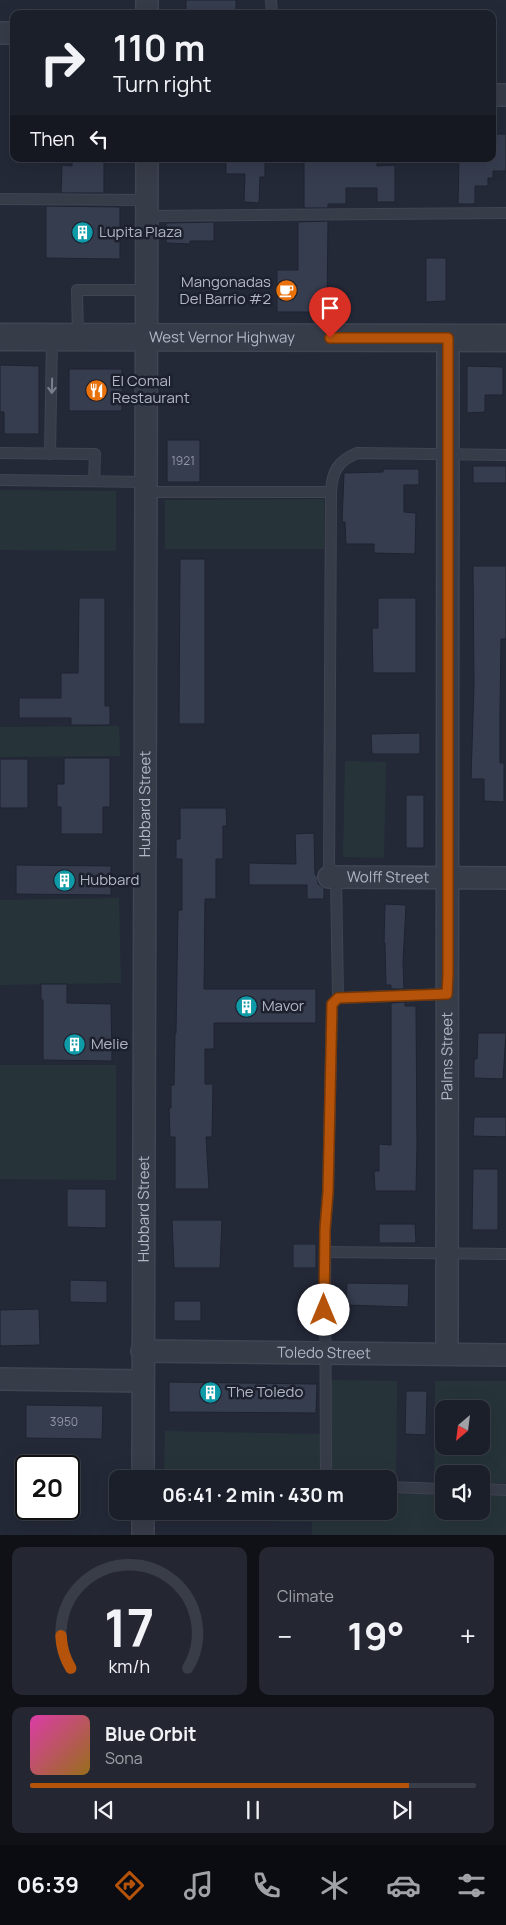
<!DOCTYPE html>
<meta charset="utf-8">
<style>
body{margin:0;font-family:Manrope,sans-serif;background:#242732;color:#f1f3f6;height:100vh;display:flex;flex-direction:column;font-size:19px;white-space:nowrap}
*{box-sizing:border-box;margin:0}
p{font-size:16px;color:#a0a2a8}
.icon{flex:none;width:28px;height:28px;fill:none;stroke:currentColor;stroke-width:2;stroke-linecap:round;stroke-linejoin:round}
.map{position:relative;height:1535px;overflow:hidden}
.sheet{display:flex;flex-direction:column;gap:12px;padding:12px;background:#0f1117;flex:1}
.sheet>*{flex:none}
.hud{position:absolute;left:10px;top:10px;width:486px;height:152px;border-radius:10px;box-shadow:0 5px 20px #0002,0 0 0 1px #393d47;background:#1b1f2a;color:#f1f3f6;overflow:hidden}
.needle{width:32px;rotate:208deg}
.controls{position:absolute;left:435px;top:1400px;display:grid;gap:10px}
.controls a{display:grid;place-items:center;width:55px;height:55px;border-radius:10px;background:#1b1f2a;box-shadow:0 5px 20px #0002,0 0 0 1px #393d47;font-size:25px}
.speed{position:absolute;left:15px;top:1455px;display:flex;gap:10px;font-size:25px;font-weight:700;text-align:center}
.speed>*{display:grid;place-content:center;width:65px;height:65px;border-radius:50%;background:#1b1f2a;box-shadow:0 5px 20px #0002,0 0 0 1px #393d47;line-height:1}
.speed .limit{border:2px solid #111;border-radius:8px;background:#fff;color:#111}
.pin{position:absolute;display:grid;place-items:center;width:42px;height:42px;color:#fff;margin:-51px -21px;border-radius:50% 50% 50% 0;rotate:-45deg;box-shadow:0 0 5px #0007}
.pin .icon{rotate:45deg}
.me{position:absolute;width:55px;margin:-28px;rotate:0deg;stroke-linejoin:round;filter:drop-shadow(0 0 4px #0008)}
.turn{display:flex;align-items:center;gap:18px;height:105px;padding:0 20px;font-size:22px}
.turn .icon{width:65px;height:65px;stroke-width:2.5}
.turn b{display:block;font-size:35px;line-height:42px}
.then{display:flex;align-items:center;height:48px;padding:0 20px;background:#0003;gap:10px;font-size:19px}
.big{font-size:38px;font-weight:700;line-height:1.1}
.sheet .tile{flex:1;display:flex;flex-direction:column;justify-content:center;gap:8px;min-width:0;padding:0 18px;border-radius:10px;background:#242732}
.sheet .dial{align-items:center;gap:0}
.dial svg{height:130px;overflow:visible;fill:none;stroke:#393d47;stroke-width:7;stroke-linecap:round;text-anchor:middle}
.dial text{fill:#f1f3f6;stroke:none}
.song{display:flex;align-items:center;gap:15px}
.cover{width:60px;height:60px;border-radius:8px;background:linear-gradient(135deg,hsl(320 70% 55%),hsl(40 70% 35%))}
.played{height:5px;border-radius:2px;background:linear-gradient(90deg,#b45309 85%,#393d47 85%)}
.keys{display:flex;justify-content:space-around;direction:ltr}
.heat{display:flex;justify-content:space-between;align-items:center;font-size:28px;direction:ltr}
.sheet .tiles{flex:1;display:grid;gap:12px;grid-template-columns:1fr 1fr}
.tile:last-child{grid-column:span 2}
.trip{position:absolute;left:109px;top:1470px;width:288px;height:50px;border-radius:10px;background:#1b1f2a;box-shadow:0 5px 20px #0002,0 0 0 1px #393d47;font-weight:700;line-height:50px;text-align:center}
.tab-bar{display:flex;height:80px;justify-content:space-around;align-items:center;background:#0b0c11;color:#a0a2a8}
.tab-bar .icon{width:35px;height:35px}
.tab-bar .current{color:#b45309}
.tab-bar b{font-size:22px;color:#f1f3f6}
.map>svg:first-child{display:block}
.green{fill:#263439;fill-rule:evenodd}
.building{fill:#363d4f;stroke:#1e2330}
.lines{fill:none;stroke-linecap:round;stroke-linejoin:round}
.service-casing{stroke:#404552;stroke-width:12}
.minor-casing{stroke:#404552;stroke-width:24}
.tertiary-casing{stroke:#404552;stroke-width:29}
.service{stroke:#373c49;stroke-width:10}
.minor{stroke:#373c49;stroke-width:21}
.tertiary{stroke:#373c49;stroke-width:26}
.oneway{stroke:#7b7f8d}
.route-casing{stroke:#753606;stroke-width:12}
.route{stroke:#b45309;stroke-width:9}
.labels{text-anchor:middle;stroke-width:5;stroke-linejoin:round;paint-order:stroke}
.number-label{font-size:12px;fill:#9196a6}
.poi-label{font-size:15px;fill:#b2b6c5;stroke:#1d212e;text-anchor:start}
.street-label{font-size:15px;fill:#b2b6c5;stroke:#1d212e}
</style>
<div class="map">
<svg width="506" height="1535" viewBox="0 0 506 1535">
<rect width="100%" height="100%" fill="#242938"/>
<g class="green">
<polygon points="0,490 116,491 116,551 0,550"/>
<polygon points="324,499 324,549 165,549 165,500"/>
<polygon points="119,726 120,756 0,757 0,727"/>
<polygon points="345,761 386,762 384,858 343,857"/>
<polygon points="119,898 121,983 0,985 0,900"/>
<polygon points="0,1065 116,1065 116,1180 0,1179"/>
<polygon points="331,1380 397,1381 396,1483 388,1483 388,1479 330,1479"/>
<path d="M435,1381H506V1483H481V1474H444V1483H434ZM444,1409H481V1446H444Z"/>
<polygon points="165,1431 323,1434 322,1479 164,1479"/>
<polygon points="388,1494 444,1495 444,1511 481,1511 481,1495 506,1496 506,1535 312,1535 312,1522 164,1519 164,1511 388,1511"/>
</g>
<g class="building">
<rect x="186" y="0" width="50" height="14"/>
<polygon points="492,134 506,134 506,171 493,171 493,178 488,178 488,186 475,186 475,204 458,204 459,159 492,159"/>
<polygon points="72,159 104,159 104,193 61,193 62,165 72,166"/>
<polygon points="226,159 265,159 265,177 260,177 259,203 244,202 245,174 226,174"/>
<polygon points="304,159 377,159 377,166 395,165 395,202 377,202 377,188 346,188 346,204 328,204 328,208 304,208"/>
<polygon points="46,206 120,207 120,259 46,258"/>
<polygon points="328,221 327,312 277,312 277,270 298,270 298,222"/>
<polygon points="214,222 214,241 190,241 190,244 166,243 166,223"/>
<polygon points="426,258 446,258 446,301 426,302"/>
<polygon points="0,365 39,366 39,434 4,434 4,412 0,412"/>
<polygon points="467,366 503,367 503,395 485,395 485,412 467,413"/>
<rect x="69" y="369" width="53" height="42"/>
<rect x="167" y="440" width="33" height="42"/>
<rect x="473" y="466" width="33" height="17"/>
<polygon points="383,469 419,469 419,485 404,485 404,512 416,513 415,554 374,553 374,544 346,544 345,522 342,522 344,473 383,472"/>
<polygon points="180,559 205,559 205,724 179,724"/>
<polygon points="473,566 506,566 506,639 501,639 500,711 500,763 504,763 504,802 484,801 484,779 471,779 474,685"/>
<polygon points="79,598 105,598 105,706 110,706 110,725 71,725 71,718 19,718 19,698 61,698 61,673 78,673"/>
<polygon points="378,598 416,598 416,673 373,673 372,628 378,628"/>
<polygon points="420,733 420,754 372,754 371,734"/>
<polygon points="64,758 110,758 110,807 103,807 103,834 61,834 61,807 57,807 57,784 64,784"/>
<rect x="0" y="759" width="28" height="49"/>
<rect x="406" y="795" width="18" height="53"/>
<polygon points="180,808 226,808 227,826 223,826 223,859 216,859 216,899 205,899 204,989 316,989 316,1023 214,1023 214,1049 205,1049 205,1084 213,1084 212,1137 206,1137 209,1189 175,1189 175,1137 170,1137 169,1108 171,1108 171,1085 174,1085 175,1033 176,1033 178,910 182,910 182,859 176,859 176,839 180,839"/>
<polygon points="314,833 315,875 317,875 318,884 324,888 324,899 307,899 307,885 249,885 249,863 296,864 295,834"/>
<polygon points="16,865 111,866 111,895 16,894"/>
<polygon points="385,904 406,905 403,962 404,989 391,989 391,985 386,985 385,943 384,943"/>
<polygon points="41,984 67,984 67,1003 111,1004 112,1061 43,1060 43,1000 41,1000"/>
<polygon points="405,1002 405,1006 416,1006 417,1145 416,1191 375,1191 374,1171 379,1171 379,1144 391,1145 391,1003"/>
<polygon points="478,1033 506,1033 503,1079 474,1078 474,1059 477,1059"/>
<polygon points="474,1117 506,1117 506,1137 473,1136"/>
<polygon points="473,1169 498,1169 498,1230 472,1230"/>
<polygon points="67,1189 106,1189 106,1228 67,1227"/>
<polygon points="172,1220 222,1220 220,1268 174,1268"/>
<polygon points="379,1224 415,1224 416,1243 379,1243"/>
<rect x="293" y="1244" width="23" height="24"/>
<polygon points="70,1280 107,1281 107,1303 70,1302"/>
<polygon points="347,1283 409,1284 408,1307 346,1305"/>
<rect x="174" y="1301" width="27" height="20"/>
<polygon points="39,1309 40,1345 0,1346 0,1310"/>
<polygon points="169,1382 317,1384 316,1413 169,1412"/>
<polygon points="406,1391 427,1391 426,1435 405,1434"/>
<polygon points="26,1405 103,1406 102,1439 26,1438"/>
</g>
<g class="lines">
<defs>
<g id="service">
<polyline points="271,0 272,14"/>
<polyline points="0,199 147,200"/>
<polyline points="147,216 506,213"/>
<polyline points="78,337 77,290 146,290"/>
<polyline points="0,453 95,454 94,481"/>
<polyline points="50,454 52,339"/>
<polyline points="0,480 146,482"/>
<polyline points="146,492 331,492"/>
<path d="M329,877L331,492C332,471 338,461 357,453L506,455"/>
<polyline points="336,877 338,998"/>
<polyline points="325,1252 506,1254"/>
<polyline points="326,1479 325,1229 328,1192 332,1004 338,998 447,994"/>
<polyline points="388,1487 444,1489"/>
<polyline points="481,1489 506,1490"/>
</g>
<g id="minor">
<polyline points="147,14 147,0"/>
<polyline points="0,33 14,33"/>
<polyline points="492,95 506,95"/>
<path id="s1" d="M329,877L506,878"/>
<path id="s2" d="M142,1351L506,1355"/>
<path id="s3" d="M447,1354L448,338"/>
<polyline points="0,1379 142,1381"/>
<path id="s4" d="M143,1479L147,159"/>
<polyline points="143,1511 143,1535"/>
</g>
<g id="tertiary">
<path id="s5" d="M0,337L506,338"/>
</g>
</defs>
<use href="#service" class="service-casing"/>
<use href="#minor" class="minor-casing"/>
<use href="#tertiary" class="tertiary-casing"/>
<use href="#service" class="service"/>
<use href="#minor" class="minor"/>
<use href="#tertiary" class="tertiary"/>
</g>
<defs><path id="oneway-shaft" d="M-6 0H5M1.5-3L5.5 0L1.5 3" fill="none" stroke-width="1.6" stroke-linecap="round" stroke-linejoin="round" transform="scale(1.25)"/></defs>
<use class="oneway" href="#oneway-shaft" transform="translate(52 386) rotate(91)"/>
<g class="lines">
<defs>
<polyline id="route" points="324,1310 325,1229 328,1192 332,1004 338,998 447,994 448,974 448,338 330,338"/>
</defs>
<use href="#route" class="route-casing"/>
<use href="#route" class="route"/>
</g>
<defs>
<symbol id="building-disc" viewBox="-11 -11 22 22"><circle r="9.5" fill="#0f9aa8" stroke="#1d212e"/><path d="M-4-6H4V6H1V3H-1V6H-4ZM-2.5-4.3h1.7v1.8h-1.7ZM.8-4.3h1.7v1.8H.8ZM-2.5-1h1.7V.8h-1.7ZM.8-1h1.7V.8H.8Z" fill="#fff"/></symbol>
<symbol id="cafe-disc" viewBox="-11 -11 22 22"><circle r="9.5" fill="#e8710a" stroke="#1d212e"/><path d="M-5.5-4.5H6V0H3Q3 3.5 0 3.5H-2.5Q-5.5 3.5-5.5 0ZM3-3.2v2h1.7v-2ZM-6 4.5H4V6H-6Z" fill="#fff"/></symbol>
<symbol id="restaurant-disc" viewBox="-11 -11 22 22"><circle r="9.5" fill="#e8710a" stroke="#1d212e"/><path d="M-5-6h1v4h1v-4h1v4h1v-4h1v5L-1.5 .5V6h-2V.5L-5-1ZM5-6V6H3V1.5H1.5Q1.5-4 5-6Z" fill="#fff"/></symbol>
</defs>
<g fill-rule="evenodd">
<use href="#building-disc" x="70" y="220" width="25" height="25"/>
<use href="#cafe-disc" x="274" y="278" width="25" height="25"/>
<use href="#restaurant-disc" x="84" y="378" width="25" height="25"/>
<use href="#building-disc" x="52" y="868" width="25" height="25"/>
<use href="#building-disc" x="234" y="994" width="25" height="25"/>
<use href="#building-disc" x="62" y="1032" width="25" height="25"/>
<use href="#building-disc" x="198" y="1380" width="25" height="25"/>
</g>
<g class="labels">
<g class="number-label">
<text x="183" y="465">1921</text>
<text x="64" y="1426">3950</text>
</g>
<g class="poi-label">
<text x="99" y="237">Lupita Plaza</text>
<text x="271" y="287" text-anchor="end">Mangonadas<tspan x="271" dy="17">Del Barrio #2</tspan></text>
<text x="112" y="386">El Comal<tspan x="112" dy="17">Restaurant</tspan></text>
<text x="80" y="885">Hubbard</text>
<text x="262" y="1011">Mavor</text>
<text x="91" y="1049">Melie</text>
<text x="227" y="1397">The Toledo</text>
</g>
<g class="street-label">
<text dy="5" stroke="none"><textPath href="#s5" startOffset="222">West Vernor Highway</textPath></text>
<text dy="5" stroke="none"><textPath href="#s4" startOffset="675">Hubbard Street</textPath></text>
<text dy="5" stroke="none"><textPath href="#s1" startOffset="59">Wolff Street</textPath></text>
<text dy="5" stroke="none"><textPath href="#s3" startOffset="298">Palms Street</textPath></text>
<text dy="5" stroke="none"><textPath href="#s4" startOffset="270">Hubbard Street</textPath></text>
<text dy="5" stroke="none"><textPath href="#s2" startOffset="182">Toledo Street</textPath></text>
</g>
</g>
</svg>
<div class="controls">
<a><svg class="needle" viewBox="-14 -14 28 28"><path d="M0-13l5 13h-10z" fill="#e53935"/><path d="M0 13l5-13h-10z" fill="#a0a2a8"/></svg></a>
<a><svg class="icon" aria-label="sound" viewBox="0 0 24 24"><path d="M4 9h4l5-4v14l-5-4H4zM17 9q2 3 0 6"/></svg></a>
</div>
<div class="speed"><div class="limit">20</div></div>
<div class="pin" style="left:330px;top:338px;background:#d93025"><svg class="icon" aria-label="arrive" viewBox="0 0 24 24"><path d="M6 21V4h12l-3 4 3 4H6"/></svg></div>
<svg class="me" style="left:324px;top:1310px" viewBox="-20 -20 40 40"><circle r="19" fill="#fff"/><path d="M0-13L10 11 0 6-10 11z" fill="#b45309"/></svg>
<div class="trip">06:41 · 2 min · 430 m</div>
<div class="hud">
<div class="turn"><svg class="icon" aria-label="right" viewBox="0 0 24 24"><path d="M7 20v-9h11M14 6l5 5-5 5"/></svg><div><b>110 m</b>Turn right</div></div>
<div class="then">Then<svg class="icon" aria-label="left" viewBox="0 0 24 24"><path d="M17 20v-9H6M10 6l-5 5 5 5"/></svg></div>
</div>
</div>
<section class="sheet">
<div class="tiles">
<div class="tile dial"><svg viewBox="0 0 100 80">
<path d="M14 69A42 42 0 1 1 86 69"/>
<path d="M14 69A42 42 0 0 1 8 49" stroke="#b45309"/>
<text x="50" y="56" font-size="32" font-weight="700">17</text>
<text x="50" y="72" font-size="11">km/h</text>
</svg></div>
<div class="tile"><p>Climate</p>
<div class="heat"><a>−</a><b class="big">19°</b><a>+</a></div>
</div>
<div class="tile">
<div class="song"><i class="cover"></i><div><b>Blue Orbit</b><p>Sona</p></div></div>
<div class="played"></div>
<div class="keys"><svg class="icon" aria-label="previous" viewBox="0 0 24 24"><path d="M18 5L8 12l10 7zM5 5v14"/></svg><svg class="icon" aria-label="pause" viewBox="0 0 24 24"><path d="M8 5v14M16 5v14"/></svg><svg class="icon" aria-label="next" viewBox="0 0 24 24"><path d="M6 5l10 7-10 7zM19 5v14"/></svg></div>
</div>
</div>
</section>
<nav class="tab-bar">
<b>06:39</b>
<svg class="icon current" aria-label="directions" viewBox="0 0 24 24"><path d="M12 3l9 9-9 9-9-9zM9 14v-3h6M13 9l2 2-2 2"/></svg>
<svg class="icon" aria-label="music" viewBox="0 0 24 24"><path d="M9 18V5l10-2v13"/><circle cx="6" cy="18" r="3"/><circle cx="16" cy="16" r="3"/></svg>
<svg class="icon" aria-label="phone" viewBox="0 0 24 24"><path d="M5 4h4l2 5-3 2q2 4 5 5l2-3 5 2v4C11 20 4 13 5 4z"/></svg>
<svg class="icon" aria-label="climate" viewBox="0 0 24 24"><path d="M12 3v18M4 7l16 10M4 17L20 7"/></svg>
<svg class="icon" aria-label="car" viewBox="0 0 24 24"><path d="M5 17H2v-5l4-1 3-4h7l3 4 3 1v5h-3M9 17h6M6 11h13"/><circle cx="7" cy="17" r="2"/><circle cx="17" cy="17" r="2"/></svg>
<svg class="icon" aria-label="filters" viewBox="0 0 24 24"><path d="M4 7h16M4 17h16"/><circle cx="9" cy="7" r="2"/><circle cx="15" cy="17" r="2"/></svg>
</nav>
